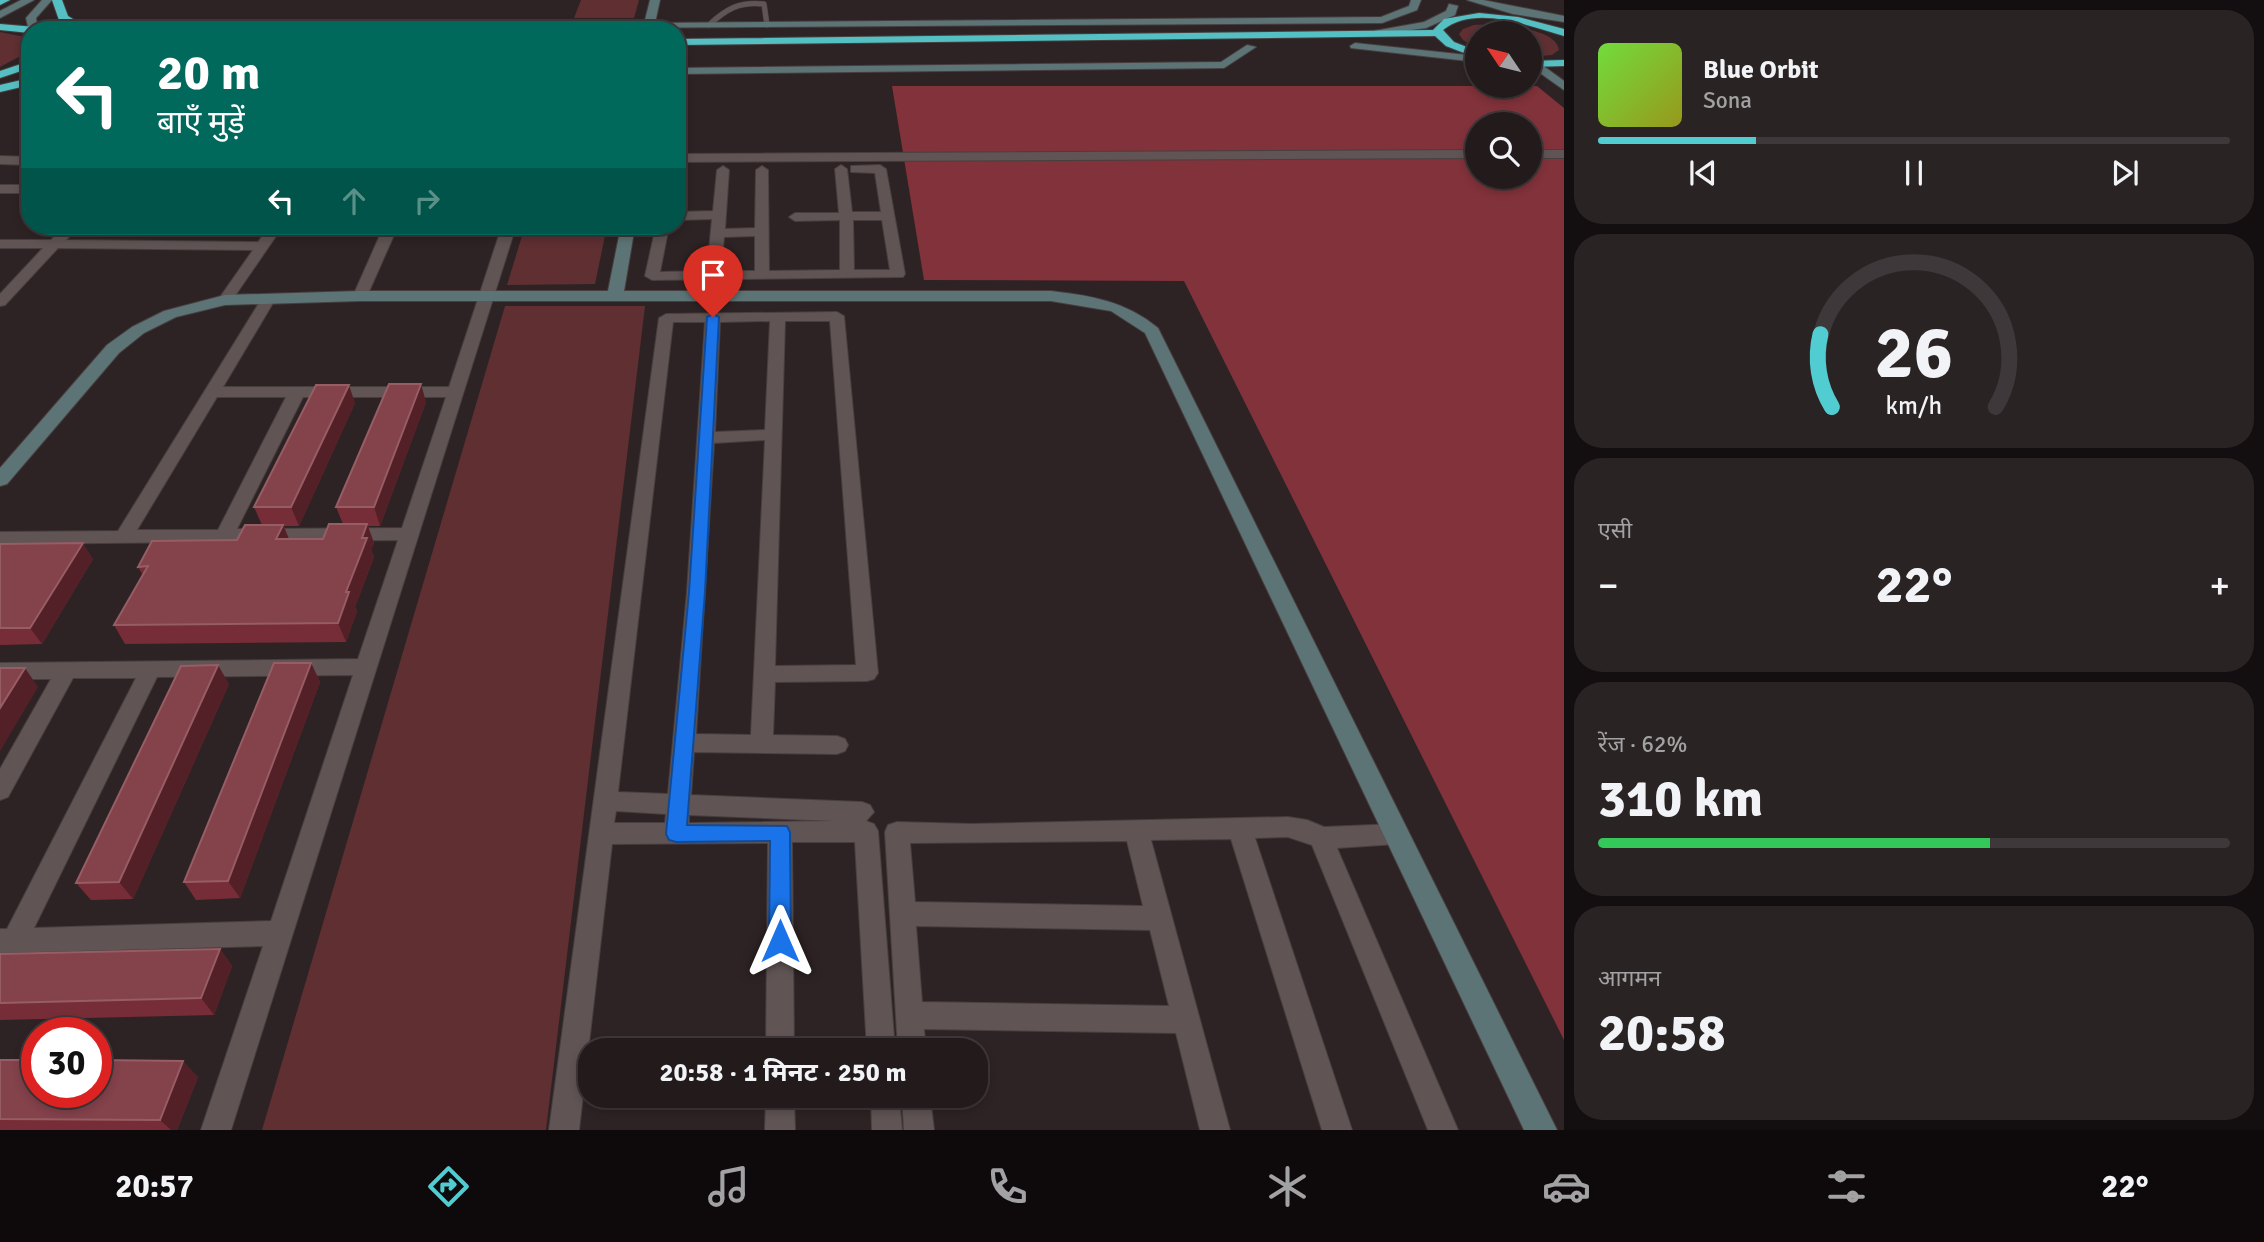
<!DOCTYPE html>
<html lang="hi">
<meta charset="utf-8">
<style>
body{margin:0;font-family:Signika,"Noto Sans Devanagari",sans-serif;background:#2a2324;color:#f1f3f6;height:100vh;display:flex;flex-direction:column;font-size:26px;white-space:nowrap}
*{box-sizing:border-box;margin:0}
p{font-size:23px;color:#a2a1a3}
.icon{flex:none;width:38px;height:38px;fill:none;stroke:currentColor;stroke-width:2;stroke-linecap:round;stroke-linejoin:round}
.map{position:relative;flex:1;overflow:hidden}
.drawer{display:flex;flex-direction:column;gap:10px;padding:10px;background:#130e0f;width:700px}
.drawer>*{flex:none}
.hud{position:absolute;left:21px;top:21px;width:665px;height:214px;border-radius:28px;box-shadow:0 4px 10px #0003,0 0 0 2px #3f383a;background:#00695c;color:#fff;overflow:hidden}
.needle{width:46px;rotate:305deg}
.controls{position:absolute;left:1465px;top:21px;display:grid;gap:14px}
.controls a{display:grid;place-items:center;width:77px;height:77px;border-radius:50%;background:#221a1b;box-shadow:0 4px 10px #0003,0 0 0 2px #3f383a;font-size:35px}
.speed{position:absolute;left:21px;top:1017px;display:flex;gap:14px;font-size:35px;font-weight:700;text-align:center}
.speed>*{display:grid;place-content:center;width:91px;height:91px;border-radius:50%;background:#221a1b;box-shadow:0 4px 10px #0003,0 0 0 2px #3f383a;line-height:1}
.speed .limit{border:10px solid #d22;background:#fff;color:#111}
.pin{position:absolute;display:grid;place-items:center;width:60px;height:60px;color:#fff;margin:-72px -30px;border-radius:50% 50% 50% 0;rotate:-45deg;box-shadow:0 0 7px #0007}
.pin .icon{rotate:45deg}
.me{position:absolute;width:77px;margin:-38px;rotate:0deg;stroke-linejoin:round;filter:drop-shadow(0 0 5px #0008)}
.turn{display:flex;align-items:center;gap:24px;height:147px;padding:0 21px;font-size:32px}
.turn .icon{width:91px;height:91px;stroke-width:2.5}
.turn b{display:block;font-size:49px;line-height:60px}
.lanes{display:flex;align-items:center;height:66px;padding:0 21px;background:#0003;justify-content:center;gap:35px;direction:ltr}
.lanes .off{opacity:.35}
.big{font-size:52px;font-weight:700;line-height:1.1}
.drawer .card{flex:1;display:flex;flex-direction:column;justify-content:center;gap:10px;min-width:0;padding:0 24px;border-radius:28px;background:#2a2324}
.drawer .dial{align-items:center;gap:0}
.dial svg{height:182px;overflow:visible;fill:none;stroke:#3f383a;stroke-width:7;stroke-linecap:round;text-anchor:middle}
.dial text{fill:#f1f3f6;stroke:none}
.song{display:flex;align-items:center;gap:21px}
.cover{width:84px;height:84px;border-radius:10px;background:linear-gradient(135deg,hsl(100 70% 55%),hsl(60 70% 35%))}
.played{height:7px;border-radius:4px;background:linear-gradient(90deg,#51ccd1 25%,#3f383a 25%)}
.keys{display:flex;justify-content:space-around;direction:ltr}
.heat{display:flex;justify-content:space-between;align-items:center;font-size:38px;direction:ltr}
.charge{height:10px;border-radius:5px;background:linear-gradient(90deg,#34c759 62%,#3f383a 0)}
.trip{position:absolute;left:578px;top:1038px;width:410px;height:70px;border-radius:28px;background:#221a1b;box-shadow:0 4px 10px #0003,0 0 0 2px #3f383a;font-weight:700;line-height:70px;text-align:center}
.menu{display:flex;height:112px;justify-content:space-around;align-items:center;background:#0e0a0b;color:#a2a1a3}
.menu .icon{width:49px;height:49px}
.menu .active{color:#51ccd1}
.menu b{font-size:32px;color:#f1f3f6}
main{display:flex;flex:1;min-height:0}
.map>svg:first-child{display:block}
.green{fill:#5f2f32}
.forest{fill:#82323a;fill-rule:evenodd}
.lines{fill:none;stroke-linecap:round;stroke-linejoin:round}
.lane-casing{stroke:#473f3f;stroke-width:6}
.street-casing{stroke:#473f3f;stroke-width:2}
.secondary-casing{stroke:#473f3f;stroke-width:2}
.highway-casing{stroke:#473f3f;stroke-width:2}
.lane{stroke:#605454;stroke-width:5}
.street{fill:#605454;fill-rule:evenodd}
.secondary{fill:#5d7476;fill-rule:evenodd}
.highway{fill:#55c0c4;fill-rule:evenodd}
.wall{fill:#772d37}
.shaded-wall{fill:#542027}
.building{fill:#84424b;stroke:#965d64;stroke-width:2}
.route{fill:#1a73e8;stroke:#114b97;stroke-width:2}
</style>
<main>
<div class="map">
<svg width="1564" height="1130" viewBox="0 0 1564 1130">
<rect width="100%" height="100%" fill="#2e2324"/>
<g class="green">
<polygon points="581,0 639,0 634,18 574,18"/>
<path d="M1474,25C1493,24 1556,26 1559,50L1552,55L1530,57V33H1477V48L1463,40L1459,34L1463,29Z"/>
<polygon points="0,32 30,38 30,51 0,67"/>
<polygon points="525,226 607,226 595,284 507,285"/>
<polygon points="505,306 645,306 546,1130 262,1130"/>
</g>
<path class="forest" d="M892,86H1537L1564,108V1040L1184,281L924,280ZM1477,124H1530V177H1477Z"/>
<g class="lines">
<defs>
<path id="lane" d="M709,25C726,9 740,1 764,4L767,25"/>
<g id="street">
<polygon points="1477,150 1477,158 677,162 677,154"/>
<rect x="1530" y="150" width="34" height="8"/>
<polygon points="0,156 30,157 30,165 0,164"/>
<path d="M841,165L847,169L852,212H881L875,173L851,172V166L880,165L886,169L905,274L903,277L652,280L645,276L656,226H669L660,272L707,271L712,219L677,220V212L713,211L717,170L723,166L729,170L725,229L755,228L756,170L762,166L768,170L769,271L840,270V220L795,221L789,217L795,213H839L835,169ZM853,220H882L890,270H854ZM755,236V271H721L724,237Z"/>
<rect x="0" y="185" width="30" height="8"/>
<polygon points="65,226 79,226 66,240 258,242 270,226 283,226 230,303 225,304 218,300 253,250 58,248 5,305 0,306 0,294 43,248 0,248 0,240 51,240"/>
<polygon points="384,226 398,226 367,296 365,299 355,299 353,296"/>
<path d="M502,226H516L231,1130H201L263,946L0,953V929H7L136,678H73L8,797L0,800V769L51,679H0V663L358,659L398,540L0,544V532L118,531L264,295H274L276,298L223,387H449ZM217,397H286L218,530H137ZM303,397H446L402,528L237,529ZM353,675L271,921L34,928L157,677Z"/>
<path d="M837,312L844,316L878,673L874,679L867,681L775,682L773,735L837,736L845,739L848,745L845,751L837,754L694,752L691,795L862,802L870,805L874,812L866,821L874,824L878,831L895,1050H867L855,842H792L794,1050H766L768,843L612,844L579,1130H549L659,318L666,314ZM770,321L765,430L715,432L720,322ZM785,321H830L856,665L775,666ZM673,322H705L687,592L668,794L618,792ZM765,440L751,735L696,734L714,443ZM616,811L666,814L665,823H614ZM689,815L834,821L689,823Z"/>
<path d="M1288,817L1307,820L1324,827L1397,824L1406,827L1409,834L1406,841L1397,844L1337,848L1458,1130H1428L1312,845L1288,837L1255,838L1352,1130H1322L1231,839L1151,840L1230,1130H1200L1176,1033L924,1029L926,1050H898L885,832L888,825L897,822L972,824ZM1127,841L1143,906L915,902L910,843ZM916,926L1150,930L1169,1006L922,1002Z"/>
<polygon points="766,1096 794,1096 795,1130 765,1130"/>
<polygon points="871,1096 899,1096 902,1130 872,1130"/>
<polygon points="902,1096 930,1096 934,1130 904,1130"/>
</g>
<g id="secondary">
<polygon points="21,0 34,0 0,18 0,11"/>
<polygon points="42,0 52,0 36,18 38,30 29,31 26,18"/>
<polygon points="650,0 660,0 655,23 1381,17 1409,6 1411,0 1421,0 1417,10 1382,23 275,30 280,27 644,24"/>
<polygon points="1467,0 1483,0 1564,16 1564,22 1513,14"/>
<polygon points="1449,4 1458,6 1455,15 1426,28 1373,35 1368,32 1424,22 1446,11"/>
<polygon points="1355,43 1477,56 1477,62 1351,48 1350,46"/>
<polygon points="1247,45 1256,47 1224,68 677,74 677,68 1221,62"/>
<polygon points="1530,62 1538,62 1564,81 1564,90 1530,66"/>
<path d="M621,226H635L624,291H1051C1092,296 1125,301 1158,328L1557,1130H1524L1145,333L1111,311L1051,301H360L225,305L176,317L144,333L119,353L7,484L0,486V468L107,345L132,327L164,311L225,295L360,291H608Z"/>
</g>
<g id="highway">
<polygon points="0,0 10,0 0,5"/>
<polygon points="52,0 62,0 68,16 91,30 78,30 59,20"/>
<path d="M1479,13L1518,17L1564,29V36C1529,26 1475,4 1443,30L1454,42L1477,51V58L1446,46L1435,36L677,45V39L1433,30L1444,19Z"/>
<polygon points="0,24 35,27 40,30 30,30 30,33 0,30"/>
<polygon points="1564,60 1564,66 1530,67 1530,61"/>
<polygon points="30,61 30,68 0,78 0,71"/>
<polygon points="30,78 30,85 0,92 0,85"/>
</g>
</defs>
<use href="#lane" class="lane-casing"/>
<use href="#street" class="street-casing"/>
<use href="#secondary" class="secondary-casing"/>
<use href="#highway" class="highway-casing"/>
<use href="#lane" class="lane"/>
<use href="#street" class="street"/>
<use href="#secondary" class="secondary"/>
<use href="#highway" class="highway"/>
</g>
<g class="wall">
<polygon points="426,402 380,526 368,526 374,543 371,550 374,557 355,607 357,611 346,642 125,644 114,625 143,575 138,567 237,540 262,525 254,507 355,403 299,526 284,526 289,539 323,539 343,524 336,507"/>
<polygon points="0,544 93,559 42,644 0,645"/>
<polygon points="311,663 320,682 240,898 196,900 184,882"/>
<polygon points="229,684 133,899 91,900 76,883"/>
<polygon points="220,949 232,966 214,1015 0,1020 0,954"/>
<polygon points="0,1060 198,1077 177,1130 0,1130"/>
</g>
<g class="shaded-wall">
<polygon points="421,384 426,402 380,526 374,507"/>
<polygon points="349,385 355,403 299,526 291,507"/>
<polygon points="367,524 374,543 371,550 374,557 355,607 357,611 346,642 338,623 362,538"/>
<polygon points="283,525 291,544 276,539"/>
<polygon points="83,543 93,559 42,644 30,628"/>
<polygon points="311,663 320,682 240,898 228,881"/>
<polygon points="218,665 229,684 133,899 119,882"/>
<polygon points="25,668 38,687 0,751 0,708"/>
<polygon points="220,949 232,966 214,1015 201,998"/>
<polygon points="183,1061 198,1077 177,1130 171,1130 160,1120"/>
</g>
<g class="building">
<polygon points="389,384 421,384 374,507 336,507"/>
<polygon points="316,385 349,385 291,507 254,507"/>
<polygon points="329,524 367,524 362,538 367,538 346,592 349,592 338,623 114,625 148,566 138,567 152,541 237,540 245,525 283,525 276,539 323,539"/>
<polygon points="83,543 30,628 0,628 0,544"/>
<polygon points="274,663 311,663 228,881 184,882"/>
<polygon points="218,665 119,882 76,883 181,666"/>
<polygon points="0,668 25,668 0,708"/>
<polygon points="220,949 201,998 0,1003 0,954"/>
<polygon points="0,1060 37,1060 37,1092 96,1092 96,1060 183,1061 160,1120 0,1119"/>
</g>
<polygon class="route" points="713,314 719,317 705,592 687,825 787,826 790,832 791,941 788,948 780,951 773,948 769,941 770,841 676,842 669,840 666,834 689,592 707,317"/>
</svg>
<div class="controls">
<a><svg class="needle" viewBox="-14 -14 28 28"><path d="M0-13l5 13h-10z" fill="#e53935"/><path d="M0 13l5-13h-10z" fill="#a2a1a3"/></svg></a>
<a><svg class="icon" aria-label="search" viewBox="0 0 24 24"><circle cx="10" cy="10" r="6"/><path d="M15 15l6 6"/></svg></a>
</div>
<div class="speed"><div class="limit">30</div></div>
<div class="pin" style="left:713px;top:317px;background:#d93025"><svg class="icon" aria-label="arrive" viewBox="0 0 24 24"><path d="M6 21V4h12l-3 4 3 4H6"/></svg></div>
<svg class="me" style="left:780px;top:941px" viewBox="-20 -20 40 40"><path d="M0-17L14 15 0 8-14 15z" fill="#1a73e8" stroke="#fff" stroke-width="4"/></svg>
<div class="trip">20:58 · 1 मिनट · 250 m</div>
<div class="hud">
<div class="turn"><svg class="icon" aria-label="left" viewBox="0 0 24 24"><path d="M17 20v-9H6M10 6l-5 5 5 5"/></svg><div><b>20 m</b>बाएँ मुड़ें</div></div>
<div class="lanes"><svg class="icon" aria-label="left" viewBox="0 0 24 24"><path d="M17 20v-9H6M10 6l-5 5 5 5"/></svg><svg class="icon off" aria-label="ahead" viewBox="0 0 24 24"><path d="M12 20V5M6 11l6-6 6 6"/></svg><svg class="icon off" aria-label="right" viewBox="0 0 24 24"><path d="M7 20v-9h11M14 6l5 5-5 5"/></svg></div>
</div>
</div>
<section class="drawer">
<div class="card">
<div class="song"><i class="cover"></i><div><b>Blue Orbit</b><p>Sona</p></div></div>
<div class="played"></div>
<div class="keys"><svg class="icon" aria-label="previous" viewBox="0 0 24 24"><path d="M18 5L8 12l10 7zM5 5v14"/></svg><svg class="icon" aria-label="pause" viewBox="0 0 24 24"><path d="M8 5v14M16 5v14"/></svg><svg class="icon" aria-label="next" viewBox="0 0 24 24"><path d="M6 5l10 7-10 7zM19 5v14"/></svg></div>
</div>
<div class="card dial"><svg viewBox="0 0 100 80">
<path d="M14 69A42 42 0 1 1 86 69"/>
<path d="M14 69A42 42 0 0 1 9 37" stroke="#51ccd1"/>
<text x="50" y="56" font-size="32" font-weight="700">26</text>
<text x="50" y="72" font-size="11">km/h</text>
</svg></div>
<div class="card"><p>एसी</p>
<div class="heat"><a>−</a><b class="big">22°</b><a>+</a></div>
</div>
<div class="card"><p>रेंज · 62%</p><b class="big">310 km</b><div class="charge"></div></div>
<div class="card"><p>आगमन</p><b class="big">20:58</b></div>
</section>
</main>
<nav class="menu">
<b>20:57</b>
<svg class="icon active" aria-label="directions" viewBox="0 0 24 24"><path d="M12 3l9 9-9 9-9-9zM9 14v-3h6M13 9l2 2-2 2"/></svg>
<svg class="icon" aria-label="music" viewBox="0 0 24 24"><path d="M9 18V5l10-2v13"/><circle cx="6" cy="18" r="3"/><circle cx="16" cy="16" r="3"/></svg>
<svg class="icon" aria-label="phone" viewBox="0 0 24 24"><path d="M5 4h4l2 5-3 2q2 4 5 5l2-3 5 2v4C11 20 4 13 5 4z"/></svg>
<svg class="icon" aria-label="climate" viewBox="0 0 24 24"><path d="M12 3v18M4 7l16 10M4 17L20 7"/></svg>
<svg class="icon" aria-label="car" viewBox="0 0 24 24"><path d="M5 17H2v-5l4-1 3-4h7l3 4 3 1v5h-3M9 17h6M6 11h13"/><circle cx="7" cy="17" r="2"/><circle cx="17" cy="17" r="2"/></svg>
<svg class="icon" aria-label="filters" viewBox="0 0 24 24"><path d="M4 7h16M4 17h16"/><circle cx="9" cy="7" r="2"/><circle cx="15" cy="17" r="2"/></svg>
<b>22°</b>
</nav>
